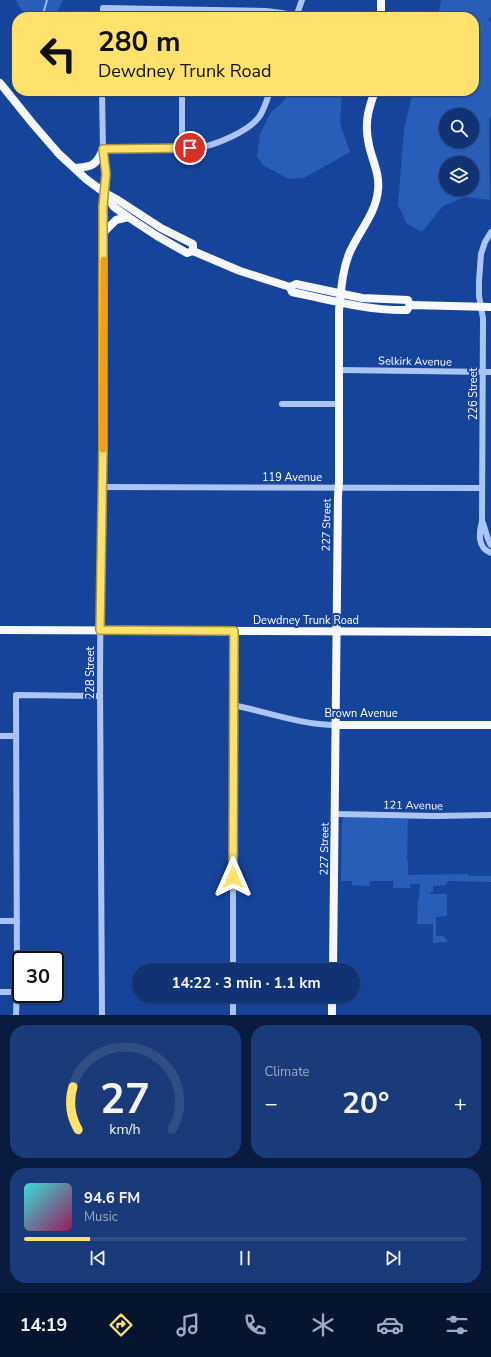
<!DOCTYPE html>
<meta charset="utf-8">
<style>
body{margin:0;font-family:"Nunito Sans",sans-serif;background:#193b79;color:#f1f3f6;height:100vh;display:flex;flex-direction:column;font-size:15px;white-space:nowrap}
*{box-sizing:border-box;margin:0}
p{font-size:13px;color:#9caac5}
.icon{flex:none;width:22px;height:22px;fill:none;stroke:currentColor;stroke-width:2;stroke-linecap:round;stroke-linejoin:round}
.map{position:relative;height:1015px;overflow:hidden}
.panel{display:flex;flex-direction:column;gap:10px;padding:10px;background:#091c40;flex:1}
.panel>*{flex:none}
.top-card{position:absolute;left:12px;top:12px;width:467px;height:84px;border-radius:16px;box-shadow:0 1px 3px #0004,0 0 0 1px #304e86;background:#ffe16b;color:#111;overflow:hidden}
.buttons{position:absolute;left:439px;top:108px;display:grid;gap:8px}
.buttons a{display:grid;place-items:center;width:40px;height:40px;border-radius:50%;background:#103374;box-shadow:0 1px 3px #0004,0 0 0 1px #304e86;font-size:20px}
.speed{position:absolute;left:12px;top:951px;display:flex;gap:8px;font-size:20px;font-weight:700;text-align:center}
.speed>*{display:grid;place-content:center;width:52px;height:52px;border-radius:50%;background:#103374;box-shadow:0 1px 3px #0004,0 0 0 1px #304e86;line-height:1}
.speed .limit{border:2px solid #111;border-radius:6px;background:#fff;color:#111}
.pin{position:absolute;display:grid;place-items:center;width:34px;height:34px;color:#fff;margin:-17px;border:2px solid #fff;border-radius:50%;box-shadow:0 1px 4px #0007}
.me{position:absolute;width:44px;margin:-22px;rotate:0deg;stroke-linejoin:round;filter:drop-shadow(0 0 3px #0008)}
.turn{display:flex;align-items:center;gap:14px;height:84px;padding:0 20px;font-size:18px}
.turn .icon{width:52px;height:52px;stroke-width:2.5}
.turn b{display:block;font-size:28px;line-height:34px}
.big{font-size:30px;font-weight:700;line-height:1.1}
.panel .card{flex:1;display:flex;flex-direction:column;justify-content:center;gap:6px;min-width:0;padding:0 14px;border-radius:16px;background:#193b79}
.panel .dial{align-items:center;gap:0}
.dial svg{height:104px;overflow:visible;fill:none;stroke:#304e86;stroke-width:7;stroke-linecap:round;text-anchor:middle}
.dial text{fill:#f1f3f6;stroke:none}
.song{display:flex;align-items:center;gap:12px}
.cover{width:48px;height:48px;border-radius:6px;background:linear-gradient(135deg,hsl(180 70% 55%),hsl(330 70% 35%))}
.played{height:4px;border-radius:2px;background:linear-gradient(90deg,#ffe16b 15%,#304e86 15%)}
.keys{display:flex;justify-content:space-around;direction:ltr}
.heat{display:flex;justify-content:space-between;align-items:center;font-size:22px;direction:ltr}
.panel .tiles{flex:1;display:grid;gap:10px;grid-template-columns:1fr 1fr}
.card:last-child{grid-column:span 2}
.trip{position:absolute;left:132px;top:963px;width:228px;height:40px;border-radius:20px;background:#103374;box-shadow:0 1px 3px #0004,0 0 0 1px #304e86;font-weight:700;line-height:40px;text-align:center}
.dock{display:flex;height:64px;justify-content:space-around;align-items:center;background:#06142e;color:#9caac5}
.dock .icon{width:28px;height:28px}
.dock .active{color:#ffe16b}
.dock b{font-size:18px;color:#f1f3f6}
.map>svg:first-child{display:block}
.green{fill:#285db8;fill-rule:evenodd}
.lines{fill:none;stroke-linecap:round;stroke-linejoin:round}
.stream{stroke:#9cbef5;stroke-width:2}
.minor{stroke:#aac5f3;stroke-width:6}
.major{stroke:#f5f8ff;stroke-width:8}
.route-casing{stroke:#a69246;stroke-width:10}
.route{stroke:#ffe16b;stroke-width:7}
.slow{stroke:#f59e0b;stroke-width:7}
.labels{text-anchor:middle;stroke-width:4;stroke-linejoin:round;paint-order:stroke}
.street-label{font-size:11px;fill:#fff;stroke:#15449a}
</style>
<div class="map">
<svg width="491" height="1015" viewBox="0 0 491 1015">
<rect width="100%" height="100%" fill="#15449a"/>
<g class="green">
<path d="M16,0H63L55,17H27C25,10 19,10 16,0Z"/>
<path d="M441,0H491V16L488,19L491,23V117L489,118L490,200L465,197L443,206L422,232L407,224L398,205L404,129L413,91H474V17H438ZM446,115H472V141H446ZM446,163H472V189H446Z"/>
<polygon points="289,91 342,91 340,123 350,152 304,178 289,179 264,166 257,157 260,134 271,112 283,102"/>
<polygon points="344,817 426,819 408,819 407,861 408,861 408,875 468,874 469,876 491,876 491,882 448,881 445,885 433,886 433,892 430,892 430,894 447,894 447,916 436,917 436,936 443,936 448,941 446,942 433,943 433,924 417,924 418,900 419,899 420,884 410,884 410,888 393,888 393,881 370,881 369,886 352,885 352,881 341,881 342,819"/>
</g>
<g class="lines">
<polyline class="stream" points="43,14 47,0"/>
<g class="minor">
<polyline points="103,17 103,8 266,11 282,13 296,16"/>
<polyline points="296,17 302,0"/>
<polyline points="182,148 182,91"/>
<path d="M103,149L198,148C215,145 248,132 259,117C264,110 267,100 270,91"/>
<path d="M491,232L485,242L481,254L479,281V296L483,318L482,521C479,533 477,548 491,553"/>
<polyline points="339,370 491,372"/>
<polyline points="282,404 340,404"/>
<polyline points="102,487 482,488"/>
<path d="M482,521C486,529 486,538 491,545"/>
<path d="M233,705C267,712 301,725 336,725"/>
<polyline points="0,736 16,736"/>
<polyline points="335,814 435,816 491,815"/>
<polyline points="0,921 17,921"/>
<polyline points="233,970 233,631"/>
<polyline points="0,992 16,992"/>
<polyline points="16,1015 17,983 16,695 100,696"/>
<polyline points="102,1015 100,682 103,206 106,173 103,149 102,91"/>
<polyline points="233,1015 233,996"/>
</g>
<g class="major">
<polyline points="381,17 381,0"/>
<polyline points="0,83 33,124 59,154 86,179 105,193 118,200 161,228 193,244 193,251"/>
<path d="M75,168C92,167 97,165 103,149"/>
<polyline points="105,193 114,207 128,217 157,236 187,253 193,251 240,271 290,287 296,284 362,298 408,300 410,305"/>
<polyline points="103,233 116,220 128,217"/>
<path d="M290,287L292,292C330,300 368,311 407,310L410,305L491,307"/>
<polyline points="0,630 491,632"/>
<polyline points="336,725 491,725"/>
<path d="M333,970L338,497L339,481V311C341,291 342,272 349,254C358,232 376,214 378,190C380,174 372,160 369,145C364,124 368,110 375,91"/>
<polyline points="332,1015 332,996"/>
</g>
</g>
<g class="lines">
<defs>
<polyline id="route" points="190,148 103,149 106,174 103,206 103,448 100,630 234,631 233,877"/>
</defs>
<use href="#route" class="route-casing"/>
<use href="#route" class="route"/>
<polyline class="slow" points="103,449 104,260"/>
</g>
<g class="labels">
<g class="street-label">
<text transform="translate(415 361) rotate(1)" y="4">Selkirk Avenue</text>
<text transform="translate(473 394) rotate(-90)" y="4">226 Street</text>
<text x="292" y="481">119 Avenue</text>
<text transform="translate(326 525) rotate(-89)" y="4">227 Street</text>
<text x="306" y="624">Dewdney Trunk Road</text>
<text transform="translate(90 673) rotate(-90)" y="4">228 Street</text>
<text x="361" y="717">Brown Avenue</text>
<text transform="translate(413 805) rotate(1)" y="4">121 Avenue</text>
<text transform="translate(324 849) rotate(-89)" y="4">227 Street</text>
</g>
</g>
</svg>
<div class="buttons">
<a><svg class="icon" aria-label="search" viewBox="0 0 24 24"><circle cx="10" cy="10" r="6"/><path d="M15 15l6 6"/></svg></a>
<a><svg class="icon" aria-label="layers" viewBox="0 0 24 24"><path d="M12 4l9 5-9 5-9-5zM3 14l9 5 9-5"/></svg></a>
</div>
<div class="speed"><div class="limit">30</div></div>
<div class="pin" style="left:190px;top:148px;background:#d93025"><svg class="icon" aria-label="arrive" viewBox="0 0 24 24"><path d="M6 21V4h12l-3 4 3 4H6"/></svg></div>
<svg class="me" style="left:233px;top:877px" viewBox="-20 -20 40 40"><path d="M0-17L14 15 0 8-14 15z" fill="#ffe16b" stroke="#fff" stroke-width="4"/></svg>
<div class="trip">14:22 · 3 min · 1.1 km</div>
<div class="top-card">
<div class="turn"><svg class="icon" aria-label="left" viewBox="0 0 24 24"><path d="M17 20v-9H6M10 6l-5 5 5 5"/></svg><div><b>280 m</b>Dewdney Trunk Road</div></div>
</div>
</div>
<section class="panel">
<div class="tiles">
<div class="card dial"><svg viewBox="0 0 100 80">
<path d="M14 69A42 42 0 1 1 86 69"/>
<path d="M14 69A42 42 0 0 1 10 36" stroke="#ffe16b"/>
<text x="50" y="56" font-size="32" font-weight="700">27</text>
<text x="50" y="72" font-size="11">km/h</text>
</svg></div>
<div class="card"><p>Climate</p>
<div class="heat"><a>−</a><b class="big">20°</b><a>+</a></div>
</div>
<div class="card">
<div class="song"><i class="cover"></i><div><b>94.6 FM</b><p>Music</p></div></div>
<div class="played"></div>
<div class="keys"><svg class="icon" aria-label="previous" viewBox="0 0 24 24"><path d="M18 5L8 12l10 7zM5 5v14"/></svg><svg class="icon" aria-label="pause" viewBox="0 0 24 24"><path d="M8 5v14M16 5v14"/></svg><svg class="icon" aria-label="next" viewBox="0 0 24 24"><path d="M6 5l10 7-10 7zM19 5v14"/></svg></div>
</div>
</div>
</section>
<nav class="dock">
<b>14:19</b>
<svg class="icon active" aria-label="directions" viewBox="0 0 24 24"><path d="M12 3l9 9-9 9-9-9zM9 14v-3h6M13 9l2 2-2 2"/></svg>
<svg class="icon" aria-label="music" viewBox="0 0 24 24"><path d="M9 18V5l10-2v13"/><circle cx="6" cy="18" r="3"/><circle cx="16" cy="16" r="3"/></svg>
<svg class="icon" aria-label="phone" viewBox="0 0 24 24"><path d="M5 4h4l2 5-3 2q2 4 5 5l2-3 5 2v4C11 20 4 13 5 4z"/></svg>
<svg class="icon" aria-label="climate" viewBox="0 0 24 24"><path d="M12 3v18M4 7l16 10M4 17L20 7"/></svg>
<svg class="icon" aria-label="car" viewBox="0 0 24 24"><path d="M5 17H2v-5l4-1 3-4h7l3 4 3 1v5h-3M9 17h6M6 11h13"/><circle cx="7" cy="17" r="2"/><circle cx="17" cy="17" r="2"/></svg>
<svg class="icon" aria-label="filters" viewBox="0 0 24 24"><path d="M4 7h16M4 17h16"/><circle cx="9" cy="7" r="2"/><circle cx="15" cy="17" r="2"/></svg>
</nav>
